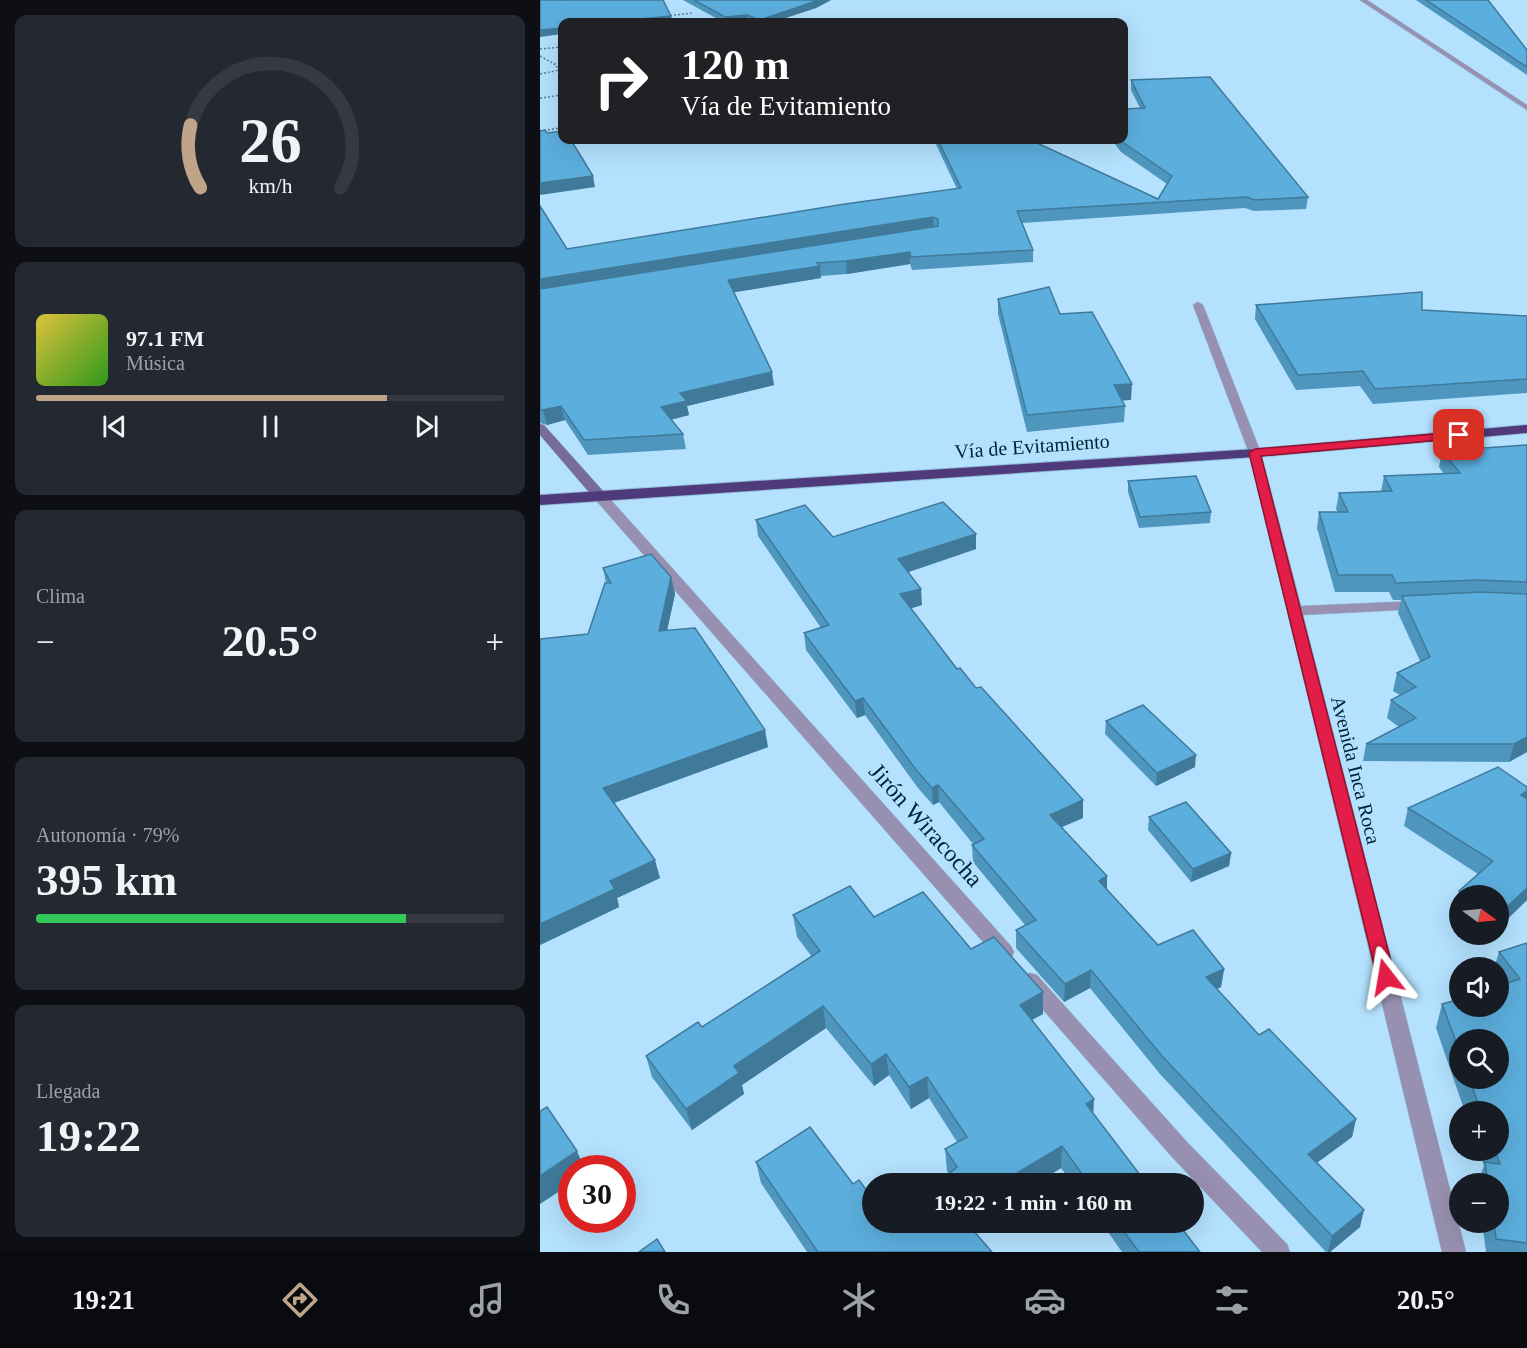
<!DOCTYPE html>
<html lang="es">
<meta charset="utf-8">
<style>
body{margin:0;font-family:"Times New Roman",serif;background:#242831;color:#f1f3f6;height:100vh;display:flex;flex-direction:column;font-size:22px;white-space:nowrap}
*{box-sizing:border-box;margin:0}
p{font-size:20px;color:#9ea1a6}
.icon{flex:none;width:33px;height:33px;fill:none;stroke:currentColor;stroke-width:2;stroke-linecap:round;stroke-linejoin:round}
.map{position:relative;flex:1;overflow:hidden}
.sheet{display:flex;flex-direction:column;gap:15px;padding:15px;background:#0d0f14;width:540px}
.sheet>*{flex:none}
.hud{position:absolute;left:18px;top:18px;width:570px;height:126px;border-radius:12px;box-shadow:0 6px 24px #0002;background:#202124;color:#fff;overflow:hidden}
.needle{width:39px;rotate:105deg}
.tools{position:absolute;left:909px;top:885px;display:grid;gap:12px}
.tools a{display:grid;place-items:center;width:60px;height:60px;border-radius:50%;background:#171b24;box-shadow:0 6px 24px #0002;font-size:30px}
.speed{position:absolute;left:18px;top:1155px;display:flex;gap:12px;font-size:30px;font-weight:700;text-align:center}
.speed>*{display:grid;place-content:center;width:78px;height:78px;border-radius:50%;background:#171b24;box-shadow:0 6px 24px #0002;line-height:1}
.speed .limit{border:9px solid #d22;background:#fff;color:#111}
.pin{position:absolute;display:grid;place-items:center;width:51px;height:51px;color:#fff;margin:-26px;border-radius:12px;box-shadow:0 3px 9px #0006}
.me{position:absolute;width:66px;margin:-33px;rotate:346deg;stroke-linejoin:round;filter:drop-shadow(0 0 4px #0008)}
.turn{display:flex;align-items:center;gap:21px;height:126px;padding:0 24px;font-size:27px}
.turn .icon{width:78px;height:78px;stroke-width:2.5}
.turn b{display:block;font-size:42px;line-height:51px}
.big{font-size:45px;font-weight:800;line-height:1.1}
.sheet .tile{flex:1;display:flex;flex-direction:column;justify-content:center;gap:9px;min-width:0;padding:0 21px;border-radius:12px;background:#242831}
.sheet .dial{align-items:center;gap:0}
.dial svg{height:156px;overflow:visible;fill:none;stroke:#363941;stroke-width:7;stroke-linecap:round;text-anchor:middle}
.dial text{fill:#f1f3f6;stroke:none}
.song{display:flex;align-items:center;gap:18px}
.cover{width:72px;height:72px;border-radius:9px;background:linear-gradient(135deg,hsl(50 70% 55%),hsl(110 70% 35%))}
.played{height:6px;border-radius:3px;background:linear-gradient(90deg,#bfa48a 75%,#363941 75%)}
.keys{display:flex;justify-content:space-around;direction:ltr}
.heat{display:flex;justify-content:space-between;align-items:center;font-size:33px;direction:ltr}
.charge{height:9px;border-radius:4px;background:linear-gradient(90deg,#34c759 79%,#363941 0)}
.trip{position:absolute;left:322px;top:1173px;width:342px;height:60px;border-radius:30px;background:#171b24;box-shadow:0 6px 24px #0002;font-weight:800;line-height:60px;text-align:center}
.tab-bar{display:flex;height:96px;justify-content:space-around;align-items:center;background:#090b0e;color:#9ea1a6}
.tab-bar .icon{width:42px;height:42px}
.tab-bar .current{color:#bfa48a}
.tab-bar b{font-size:27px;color:#f1f3f6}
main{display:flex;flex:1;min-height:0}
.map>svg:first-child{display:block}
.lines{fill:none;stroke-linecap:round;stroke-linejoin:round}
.street-casing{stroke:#93bed9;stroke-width:1}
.secondary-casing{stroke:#93bed9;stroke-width:1}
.highway-casing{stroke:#93bed9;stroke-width:2}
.path-far1{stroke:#5a8299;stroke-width:1.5;stroke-dasharray:2 2;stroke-linecap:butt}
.path{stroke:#5a8299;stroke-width:2;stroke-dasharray:2 2;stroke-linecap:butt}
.street{fill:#9890b0;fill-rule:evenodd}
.secondary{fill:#786c9a;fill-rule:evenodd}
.highway{fill:#4f3b7b;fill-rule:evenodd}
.wall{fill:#4f96be;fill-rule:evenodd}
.shaded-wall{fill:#407a9b}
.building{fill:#5caedd;stroke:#407a9b;stroke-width:1.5}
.route{fill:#e11d48;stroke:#92132f;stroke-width:1.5}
.labels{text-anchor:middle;stroke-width:4.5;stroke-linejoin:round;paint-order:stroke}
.street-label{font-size:20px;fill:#002133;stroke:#b3e1fe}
.near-street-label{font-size:24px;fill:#002133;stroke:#b3e1fe}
</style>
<main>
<section class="sheet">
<div class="tile dial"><svg viewBox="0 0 100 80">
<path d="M14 69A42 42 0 1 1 86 69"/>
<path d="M14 69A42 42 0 0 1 9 37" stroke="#bfa48a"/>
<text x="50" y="56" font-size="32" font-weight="700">26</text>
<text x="50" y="72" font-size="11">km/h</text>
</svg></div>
<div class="tile">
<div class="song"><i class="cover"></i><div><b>97.1 FM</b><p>Música</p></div></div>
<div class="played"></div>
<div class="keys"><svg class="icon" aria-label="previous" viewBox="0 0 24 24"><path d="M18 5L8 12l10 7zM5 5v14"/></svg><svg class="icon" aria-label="pause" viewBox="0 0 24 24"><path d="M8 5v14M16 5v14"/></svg><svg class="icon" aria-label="next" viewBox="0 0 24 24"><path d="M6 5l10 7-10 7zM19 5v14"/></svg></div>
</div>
<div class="tile"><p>Clima</p>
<div class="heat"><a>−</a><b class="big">20.5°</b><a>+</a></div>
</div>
<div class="tile"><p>Autonomía · 79%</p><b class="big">395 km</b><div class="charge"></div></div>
<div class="tile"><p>Llegada</p><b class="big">19:22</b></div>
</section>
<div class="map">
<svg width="987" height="1252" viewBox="0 0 987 1252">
<rect width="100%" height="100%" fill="#b3e1fe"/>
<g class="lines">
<defs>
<g id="street">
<polygon points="820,0 827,0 987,105 987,110"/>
<polygon points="658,302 663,305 721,453 761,606 879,601 886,605 879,609 763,615 926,1252 902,1252 709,453 653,305"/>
<polygon points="58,490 63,491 471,946 474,952 471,958 464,960 457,958 53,497 51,494"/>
<polygon points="490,973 497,975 647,1142 747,1244 750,1252 722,1252 631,1156 483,987 480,981 483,975"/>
</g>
<polygon id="secondary" points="0,424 4,425 63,491 65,494 63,497 53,497 0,435"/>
<polygon id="highway" points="987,425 987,433 715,457 0,505 0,495 715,449"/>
</defs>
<use href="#street" class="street-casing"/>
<use href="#secondary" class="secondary-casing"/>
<use href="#highway" class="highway-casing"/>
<g class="path-far1">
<polyline points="126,16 153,13"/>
<polyline points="0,49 22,47"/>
<polyline points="0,56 14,64 22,63"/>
<polyline points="0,74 20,70 14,64"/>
<polyline points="0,98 22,95"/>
</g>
<polyline class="path" points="0,131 22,128"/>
<use href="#street" class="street"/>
<use href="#secondary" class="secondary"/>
<use href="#highway" class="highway"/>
</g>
<g class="wall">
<polygon points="143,0 291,0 276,8 233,22 183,22"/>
<polygon points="876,0 948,0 987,50 987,75"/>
<polygon points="591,80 768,197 766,209 714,211 705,208 482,223 493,250 493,262 372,270 370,264 307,274 281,276 281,278 194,292 234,385 147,406 149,415 131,420 143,434 146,449 48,455 25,420 7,425 0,423 0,206 27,249 417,189 394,140 484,140 486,142 618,199 627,184 581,152 572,140 584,140 600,108 591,90"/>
<polygon points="292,140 358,140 293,143"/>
<polygon points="458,299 520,314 591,400 582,400 585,406 584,422 487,432 458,314"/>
<polygon points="716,305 882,310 987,316 987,393 833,404 820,386 756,390 715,319"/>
<polygon points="987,445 987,752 969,762 823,761 826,744 859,727 847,718 851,700 860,695 853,691 857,673 880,661 858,613 861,600 853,600 849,592 795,592 777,528 779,512 798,512 796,509 799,493 841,492 844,476 904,474 899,467 902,451"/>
<polygon points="588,481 671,512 670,523 599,528 588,492"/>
<polygon points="216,520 293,537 436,549 368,572 382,605 371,608 417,669 436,688 543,818 522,827 567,889 618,945 684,969 681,987 677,989 719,1035 816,1119 812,1137 777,1163 820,1227 790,1252 786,1252 620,1074 550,988 524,1002 476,948 476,930 485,925 433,862 432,845 433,844 399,802 393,805 378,788 325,715 317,718 266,650 264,633 281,628 218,536"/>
<polygon points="63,568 131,577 135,594 127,631 228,747 74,803 120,878 77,898 79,907 0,945 0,639 48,634 66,583"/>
<polygon points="566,721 655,767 616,786 565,734"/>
<polygon points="987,787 987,900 958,928 958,896 920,896 920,914 914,910 919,891 938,874 864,826 868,808"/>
<polygon points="609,817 691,853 689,866 651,882 608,830"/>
<polygon points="253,915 334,917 431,949 503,992 503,1014 492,1020 553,1113 607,1184 533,1184 521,1168 495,1184 396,1184 409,1174 407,1171 405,1149 417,1142 389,1098 371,1109 349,1075 334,1086 286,1028 202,1085 204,1094 152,1130 112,1077 106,1056 162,1027 272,957 257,937"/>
<path d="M987,943V1252H946L942,1222H958V1184H937L944,1166L938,1150H958V1112H925L896,1028L902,1004L959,985L958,984V968H954L959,952ZM920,1040L958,1078H920Z"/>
<polygon points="216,1162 313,1184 333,1222 430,1222 427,1224 452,1252 267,1252 221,1183"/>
<polygon points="561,1222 637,1222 660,1252 582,1252"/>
</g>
<g class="shaded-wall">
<polygon points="279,0 291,0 276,8 233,22 220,22 220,20"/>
<polygon points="207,15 208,22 185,22 185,17"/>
<polygon points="131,16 132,22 70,22"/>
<polygon points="22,28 22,34 0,37 0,30"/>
<polygon points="53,176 55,187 0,195 0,183"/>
<polygon points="393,217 394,229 0,292 0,279"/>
<polygon points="370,252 370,264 307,274 306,261"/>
<polygon points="280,266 281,278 190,293 188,280"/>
<polygon points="232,372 234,385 147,406 149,415 124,421 121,407 140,393"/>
<polygon points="592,384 591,400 574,401 574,385"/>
<polygon points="21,406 25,420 7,425 3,410"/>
<polygon points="436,534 436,549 360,575 358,559"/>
<polygon points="131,577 135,594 123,648 119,631"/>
<polygon points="381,589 382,605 362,611 360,594"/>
<polygon points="323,698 325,715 317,718 315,701"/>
<polygon points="225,730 228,747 68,805 63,788"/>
<polygon points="987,737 987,752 969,762 974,744"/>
<polygon points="656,755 655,767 616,786 617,773"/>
<polygon points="398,785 399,802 393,805 392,788"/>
<polygon points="987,791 987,799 981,795"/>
<polygon points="543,800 543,818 510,832 510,815"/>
<polygon points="691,853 689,866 651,882 653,869"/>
<polygon points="115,860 120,878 77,898 79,907 0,945 0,924 70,881"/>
<polygon points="567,876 567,894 559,881"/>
<polygon points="987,888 987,900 958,928 958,915"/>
<polygon points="684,969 681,987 664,995 666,977"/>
<polygon points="551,970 550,988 524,1002 525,984"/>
<polygon points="503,992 503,1014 480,1026 480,1005"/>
<polygon points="283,1006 286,1028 202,1085 204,1094 152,1130 146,1109 194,1066"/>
<polygon points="346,1054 349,1075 334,1086 331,1064"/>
<polygon points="387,1077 389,1098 371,1109 369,1087"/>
<polygon points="554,1099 553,1120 546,1104"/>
<polygon points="816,1119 812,1137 764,1172 768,1154"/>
<polygon points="522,1146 521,1168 495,1184 459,1184"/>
<polygon points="37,1151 44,1168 32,1168 32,1183 0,1204 0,1176"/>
<polygon points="824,1210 820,1227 790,1252 788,1252 792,1236"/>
</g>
<g class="building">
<polygon points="0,0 123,0 131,16 70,22 22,22 22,28 0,30"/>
<polygon points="154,0 279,0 220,20 207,15 185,17"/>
<polygon points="886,0 948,0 987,50 987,67"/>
<polygon points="670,77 768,197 715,200 706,197 477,211 493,250 371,257 370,252 306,261 277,263 280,266 188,280 232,372 140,393 147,401 121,407 143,434 44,440 21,406 3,410 0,410 0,289 398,226 398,219 393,217 0,279 0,206 27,249 305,204 421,188 398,140 484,140 486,142 493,141 618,199 632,176 581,141 580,140 584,140 584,109 605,108 591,80"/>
<polygon points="5,130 7,133 22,131 22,140 31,140 53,176 0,183 0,131"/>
<polygon points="509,287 520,314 552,312 592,384 574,385 585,406 487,415 458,299"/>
<polygon points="882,292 882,310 987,316 987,379 835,389 823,371 758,375 716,305"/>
<polygon points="987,445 987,582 940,580 856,583 852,575 798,575 779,512 808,512 799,493 852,491 844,476 920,473 902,451"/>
<polygon points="656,476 671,512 600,517 588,481"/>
<polygon points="403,502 436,534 358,559 381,589 360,594 417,669 420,668 436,688 441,687 543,800 510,815 567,876 559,881 618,945 653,930 684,969 666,977 719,1035 729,1029 816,1119 768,1154 824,1210 792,1236 622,1056 551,970 525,984 476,930 496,920 432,845 444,839 398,785 392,788 377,771 323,698 315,701 264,633 289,625 216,520 265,505 293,537"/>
<polygon points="111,554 131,577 119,631 155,628 225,730 63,788 115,860 70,881 75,889 0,924 0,639 48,634 65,583 71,583 63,568"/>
<polygon points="940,592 987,594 987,737 974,744 826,744 876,718 851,700 876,687 857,673 890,657 862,596"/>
<polygon points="603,705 656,755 617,773 566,721"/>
<polygon points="958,767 987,787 987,791 981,795 987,799 987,888 958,915 958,896 925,896 919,891 953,861 868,808"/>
<polygon points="646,802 691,853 653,869 609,817"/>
<polygon points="310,886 334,917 383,892 431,949 454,937 503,992 480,1005 554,1099 546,1104 607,1184 549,1184 522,1146 459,1184 396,1184 417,1167 405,1149 427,1137 387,1077 369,1087 346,1054 331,1064 283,1006 194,1066 199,1073 146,1109 106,1056 158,1022 162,1027 280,951 253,915"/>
<polygon points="987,943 987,1243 956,1239 954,1222 958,1222 958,1184 948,1184 945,1162 960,1164 955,1150 958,1150 958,1112 941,1112 929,1078 958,1078 958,1040 920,1040 920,1052 902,1004 920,999 920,1006 958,1006 958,986 980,979 959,952"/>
<polygon points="7,1107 37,1151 0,1176 0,1111"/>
<polygon points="270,1127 313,1184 319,1180 333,1199 333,1222 426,1222 452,1252 278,1252 216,1162"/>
<polygon points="577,1222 637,1222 660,1252 599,1252"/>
<polygon points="117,1239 125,1252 99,1252"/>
</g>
<polygon class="route" points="919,432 925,435 923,438 721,456 855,977 852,983 846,985 840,983 837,977 709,453 715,449"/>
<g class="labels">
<g class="street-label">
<text transform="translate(492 446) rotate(-4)" y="7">Vía de Evitamiento</text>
<text transform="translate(816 770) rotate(76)" y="7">Avenida Inca Roca</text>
</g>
<g class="near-street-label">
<text transform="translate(386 825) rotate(48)" y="8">Jirón Wiracocha</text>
</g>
</g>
</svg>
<div class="tools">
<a><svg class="needle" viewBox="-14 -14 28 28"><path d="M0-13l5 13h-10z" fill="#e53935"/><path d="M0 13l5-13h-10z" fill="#9ea1a6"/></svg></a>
<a><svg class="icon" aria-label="sound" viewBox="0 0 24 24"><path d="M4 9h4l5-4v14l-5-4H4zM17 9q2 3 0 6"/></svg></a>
<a><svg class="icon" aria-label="search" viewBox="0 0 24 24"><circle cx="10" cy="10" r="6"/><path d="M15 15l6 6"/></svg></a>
<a>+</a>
<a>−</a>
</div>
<div class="speed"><div class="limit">30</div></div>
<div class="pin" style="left:919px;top:435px;background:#d93025"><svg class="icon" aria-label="arrive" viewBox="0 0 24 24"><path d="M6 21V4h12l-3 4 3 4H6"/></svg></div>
<svg class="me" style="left:846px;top:977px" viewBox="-20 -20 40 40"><path d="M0-17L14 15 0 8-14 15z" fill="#e11d48" stroke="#fff" stroke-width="4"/></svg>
<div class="trip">19:22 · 1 min · 160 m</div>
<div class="hud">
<div class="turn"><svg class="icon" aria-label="right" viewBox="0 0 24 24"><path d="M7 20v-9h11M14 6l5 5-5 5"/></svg><div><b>120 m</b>Vía de Evitamiento</div></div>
</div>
</div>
</main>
<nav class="tab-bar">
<b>19:21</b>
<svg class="icon current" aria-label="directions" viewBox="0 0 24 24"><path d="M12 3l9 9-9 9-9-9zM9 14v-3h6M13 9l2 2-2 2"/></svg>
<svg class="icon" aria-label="music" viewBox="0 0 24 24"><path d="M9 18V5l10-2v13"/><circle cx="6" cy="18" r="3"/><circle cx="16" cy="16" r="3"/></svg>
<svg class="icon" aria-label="phone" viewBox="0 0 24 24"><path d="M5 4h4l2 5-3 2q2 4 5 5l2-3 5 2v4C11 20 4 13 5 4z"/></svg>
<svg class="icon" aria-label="climate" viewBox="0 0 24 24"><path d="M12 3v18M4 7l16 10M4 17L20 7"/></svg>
<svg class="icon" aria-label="car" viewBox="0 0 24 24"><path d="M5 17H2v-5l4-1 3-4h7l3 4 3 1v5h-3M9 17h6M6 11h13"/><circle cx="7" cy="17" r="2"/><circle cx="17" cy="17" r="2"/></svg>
<svg class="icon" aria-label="filters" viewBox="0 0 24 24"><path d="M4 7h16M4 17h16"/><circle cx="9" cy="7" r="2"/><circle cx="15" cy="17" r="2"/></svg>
<b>20.5°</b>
</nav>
